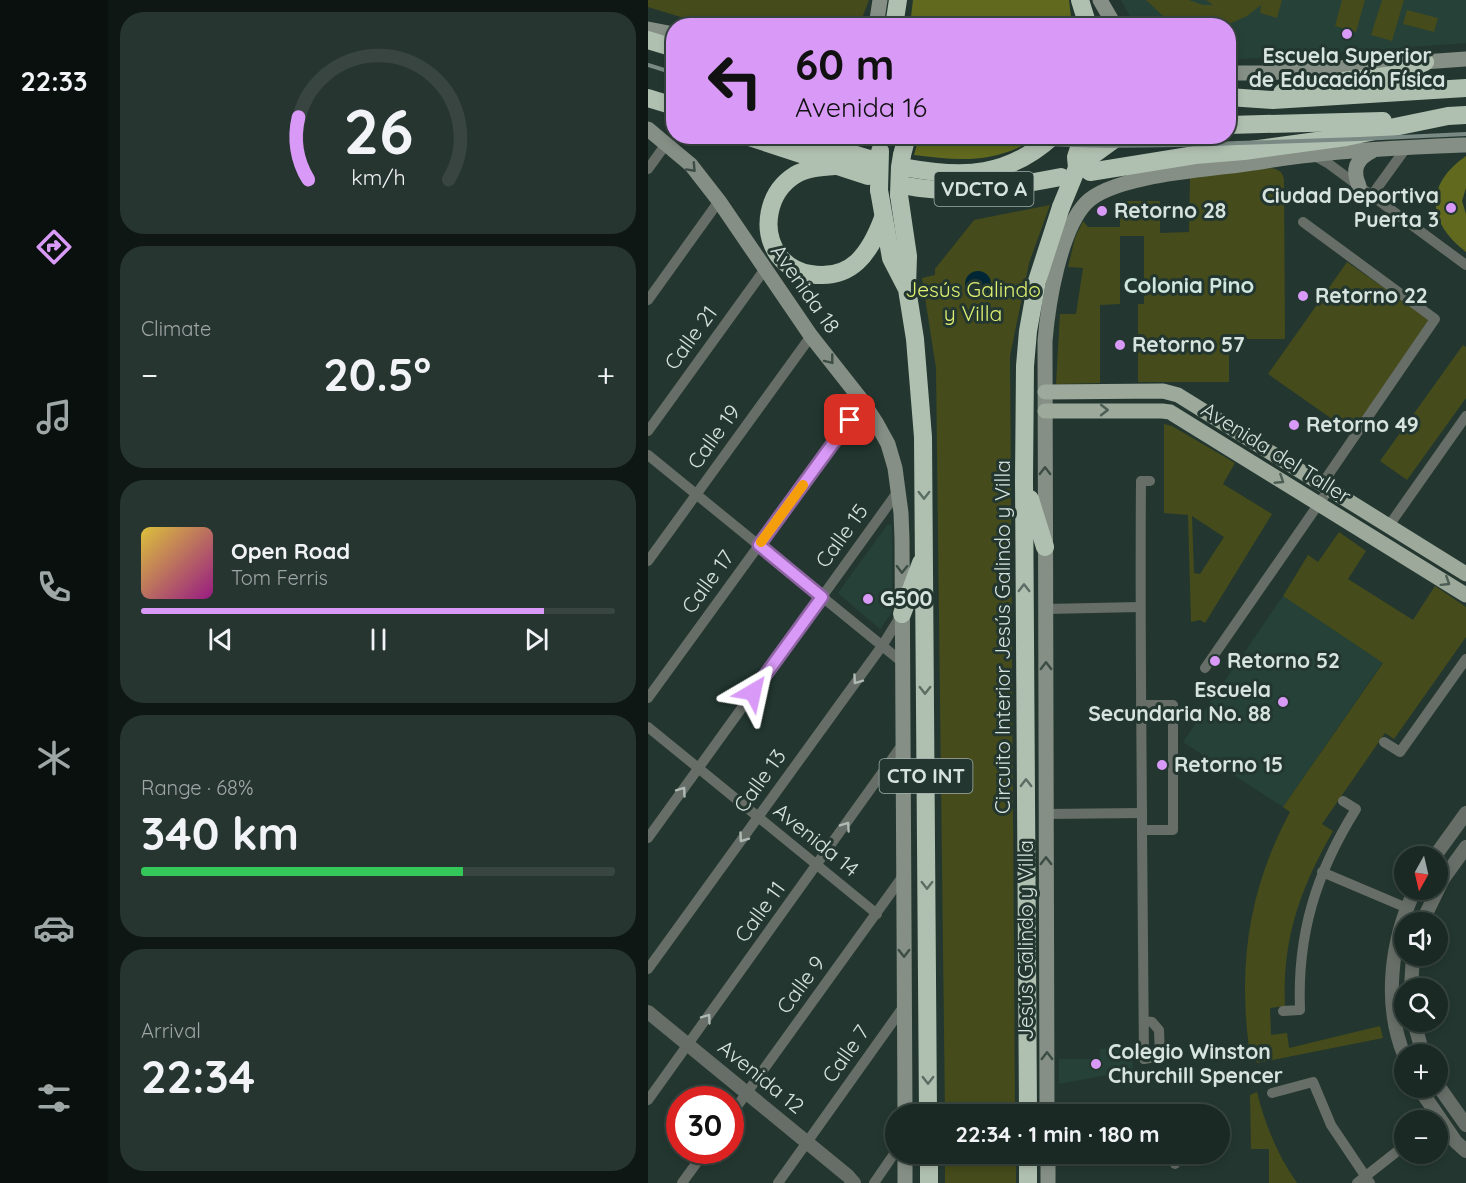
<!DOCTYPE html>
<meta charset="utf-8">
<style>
body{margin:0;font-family:Quicksand,sans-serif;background:#273531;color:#f1f3f6;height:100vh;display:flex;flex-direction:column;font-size:22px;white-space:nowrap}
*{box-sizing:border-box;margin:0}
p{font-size:20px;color:#9fa6a6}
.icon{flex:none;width:33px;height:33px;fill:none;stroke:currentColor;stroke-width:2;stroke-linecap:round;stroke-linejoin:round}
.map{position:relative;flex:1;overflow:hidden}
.side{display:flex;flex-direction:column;gap:12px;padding:12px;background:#0e1714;width:540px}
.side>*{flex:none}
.hud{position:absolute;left:18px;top:18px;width:570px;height:126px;border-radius:24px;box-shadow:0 3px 9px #0003,0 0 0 2px #384541;background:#d99af7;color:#111;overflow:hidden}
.needle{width:39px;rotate:188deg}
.controls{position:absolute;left:746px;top:846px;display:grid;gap:12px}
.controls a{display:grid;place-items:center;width:54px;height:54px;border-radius:50%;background:#1a2924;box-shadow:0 3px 9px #0003,0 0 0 2px #384541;font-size:30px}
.speed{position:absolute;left:18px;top:1086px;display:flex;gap:12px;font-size:30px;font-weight:700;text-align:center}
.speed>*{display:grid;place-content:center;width:78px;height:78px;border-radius:50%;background:#1a2924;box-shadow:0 3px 9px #0003,0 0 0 2px #384541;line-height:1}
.speed .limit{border:9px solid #d22;background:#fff;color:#111}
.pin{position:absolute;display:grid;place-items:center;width:51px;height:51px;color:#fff;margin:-26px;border-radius:12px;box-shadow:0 3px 9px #0006}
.me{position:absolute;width:66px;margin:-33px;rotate:36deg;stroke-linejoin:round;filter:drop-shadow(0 0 4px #0008)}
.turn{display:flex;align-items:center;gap:21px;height:126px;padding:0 30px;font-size:27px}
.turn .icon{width:78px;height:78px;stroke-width:2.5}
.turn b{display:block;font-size:42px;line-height:51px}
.big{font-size:45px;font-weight:800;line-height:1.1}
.side .widget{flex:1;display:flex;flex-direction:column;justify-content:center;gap:9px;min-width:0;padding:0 21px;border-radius:24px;background:#273531}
.side .dial{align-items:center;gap:0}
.dial svg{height:156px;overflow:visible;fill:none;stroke:#384541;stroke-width:7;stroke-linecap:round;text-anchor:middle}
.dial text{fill:#f1f3f6;stroke:none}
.song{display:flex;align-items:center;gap:18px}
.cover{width:72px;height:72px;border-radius:9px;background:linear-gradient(135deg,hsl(50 70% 55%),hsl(310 70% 35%))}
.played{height:6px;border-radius:3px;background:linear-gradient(90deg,#d99af7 85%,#384541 85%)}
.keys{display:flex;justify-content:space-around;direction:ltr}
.heat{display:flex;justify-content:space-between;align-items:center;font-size:33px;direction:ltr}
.charge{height:9px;border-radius:4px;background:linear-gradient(90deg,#34c759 68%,#384541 0)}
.trip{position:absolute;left:237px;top:1104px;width:345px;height:60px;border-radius:30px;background:#1a2924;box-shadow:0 3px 9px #0003,0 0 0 2px #384541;font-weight:800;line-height:60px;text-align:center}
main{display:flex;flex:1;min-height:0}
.menu{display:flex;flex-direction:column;width:108px;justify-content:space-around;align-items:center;background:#0a100e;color:#9fa6a6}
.menu .icon{width:42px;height:42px}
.menu .selected{color:#d99af7}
.menu b{font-size:27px;color:#f1f3f6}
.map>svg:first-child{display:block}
.built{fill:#254138}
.green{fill:#454b1a;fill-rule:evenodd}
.forest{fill:#61691e}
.water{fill:#012736}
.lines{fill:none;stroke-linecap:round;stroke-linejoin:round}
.minor{stroke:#676e67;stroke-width:10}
.tertiary{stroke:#676e67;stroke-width:14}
.secondary{stroke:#858f85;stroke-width:15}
.primary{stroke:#9ca99b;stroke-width:15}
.motorway{stroke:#b0c0b0;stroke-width:18}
.rail{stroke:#798983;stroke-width:4}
.motorway-bridge{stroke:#b0c0b0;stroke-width:18}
.oneway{stroke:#3c4d45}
.oneway2{stroke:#4d5f55}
.oneway3{stroke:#5b6e63}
.oneway4{stroke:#b0bab5}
.route-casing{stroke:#8d64a1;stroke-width:15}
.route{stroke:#d99af7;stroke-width:10}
.slow{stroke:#f59e0b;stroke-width:10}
.poi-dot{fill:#d99af7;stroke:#233730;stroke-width:2}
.labels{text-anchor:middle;stroke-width:6;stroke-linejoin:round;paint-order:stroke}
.shield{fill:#233730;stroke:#a1afaa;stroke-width:1.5}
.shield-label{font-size:20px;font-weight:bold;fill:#d7e3df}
.poi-label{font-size:21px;font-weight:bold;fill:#d7e3df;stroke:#233730;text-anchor:start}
.street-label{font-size:21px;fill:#d7e3df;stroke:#233730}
.park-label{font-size:21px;fill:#dff071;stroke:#233730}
.neighbourhood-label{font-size:22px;font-weight:bold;fill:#cfe7df;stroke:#233730}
</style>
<main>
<nav class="menu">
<b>22:33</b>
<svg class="icon selected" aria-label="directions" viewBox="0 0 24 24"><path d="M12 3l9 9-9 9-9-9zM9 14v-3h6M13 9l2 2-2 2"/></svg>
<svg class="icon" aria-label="music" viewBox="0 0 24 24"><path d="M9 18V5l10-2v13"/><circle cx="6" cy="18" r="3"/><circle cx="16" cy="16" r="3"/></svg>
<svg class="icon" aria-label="phone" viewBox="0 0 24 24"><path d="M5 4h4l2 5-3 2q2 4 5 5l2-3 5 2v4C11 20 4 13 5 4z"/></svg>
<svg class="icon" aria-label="climate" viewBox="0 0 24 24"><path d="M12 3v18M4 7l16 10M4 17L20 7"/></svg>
<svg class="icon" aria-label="car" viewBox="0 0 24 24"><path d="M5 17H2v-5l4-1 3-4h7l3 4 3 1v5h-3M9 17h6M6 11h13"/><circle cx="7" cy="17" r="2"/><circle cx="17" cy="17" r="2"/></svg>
<svg class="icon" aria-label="filters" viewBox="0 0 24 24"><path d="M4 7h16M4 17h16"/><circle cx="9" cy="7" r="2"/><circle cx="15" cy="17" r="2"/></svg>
</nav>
<section class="side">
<div class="widget dial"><svg viewBox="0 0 100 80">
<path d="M14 69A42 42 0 1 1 86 69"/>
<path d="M14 69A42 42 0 0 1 9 37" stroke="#d99af7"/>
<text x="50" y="56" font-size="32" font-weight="700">26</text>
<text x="50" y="72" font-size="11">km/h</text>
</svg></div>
<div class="widget"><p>Climate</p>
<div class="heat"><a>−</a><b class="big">20.5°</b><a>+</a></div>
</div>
<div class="widget">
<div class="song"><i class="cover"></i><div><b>Open Road</b><p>Tom Ferris</p></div></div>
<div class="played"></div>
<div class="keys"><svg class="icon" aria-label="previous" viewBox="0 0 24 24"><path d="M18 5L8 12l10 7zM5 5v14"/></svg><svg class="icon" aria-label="pause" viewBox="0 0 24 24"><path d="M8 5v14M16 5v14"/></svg><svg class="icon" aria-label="next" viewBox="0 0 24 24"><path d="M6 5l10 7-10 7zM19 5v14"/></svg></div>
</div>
<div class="widget"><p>Range · 68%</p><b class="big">340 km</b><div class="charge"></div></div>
<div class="widget"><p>Arrival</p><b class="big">22:34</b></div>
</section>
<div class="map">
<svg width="818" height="1183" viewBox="0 0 818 1183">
<rect width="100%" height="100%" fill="#233730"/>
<g class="built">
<polygon points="473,0 818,0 818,43 581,60 580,26 492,25 482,16"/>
<polygon points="240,524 244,525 244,612 232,629 190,593"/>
<polygon points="635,596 735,662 635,807 535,742"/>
<polygon points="484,1048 485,1070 411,1084 411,1059 452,1059 452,1049"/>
</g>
<g class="green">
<polygon points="0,0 221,0 211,26 59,25 0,7"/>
<polygon points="498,0 541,0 555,5 565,5 558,0 634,0 629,18 612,13 613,5 599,16 579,25 535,26 516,17"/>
<polygon points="694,0 717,0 708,32 687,26"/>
<polygon points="734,0 756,0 744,41 723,35"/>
<polygon points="759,10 790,18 786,32 755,24"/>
<path d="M623,168C631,169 635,172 636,180L637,339H581V382H490V304H496V236H472V304L452,305V383L408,384L412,314H428L435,268L420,267L427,238L435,221L440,227H472V201H512V233L541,232L542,178Z"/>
<polygon points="402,205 381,263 362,356 367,1114 297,1114 288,368 274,278 287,275 287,269 326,220"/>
<polygon points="699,262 781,319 704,433 620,374"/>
<polygon points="815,345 818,347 818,398 759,480 732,461"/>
<path d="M516,424L524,426L587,463L575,484L624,514L557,623L552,620L543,622L540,515L516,513ZM544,516L576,537L552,574L546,573Z"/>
<path d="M691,532L718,551L700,579L765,620L787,586L818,607V637L746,739L737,733L674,824L685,831C652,889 634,939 637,1006L622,1008L623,1035L639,1033L641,1048L732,1026L735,1038L609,1063L606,1048H601C590,963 601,888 642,812L635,807L735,663L635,596L660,555L670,562Z"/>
<path d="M609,1092C617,1125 630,1156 649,1183H621V1149H603L602,1095Z"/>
<rect x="297" y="1154" width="71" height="29"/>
</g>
<g class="forest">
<polygon points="265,0 421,0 424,25 262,25"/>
<path d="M271,137V136L389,137C349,164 312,161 266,155Z"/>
<path d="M818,156V188L814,201L818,214V252C779,222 776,185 818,156Z"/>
</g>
<circle class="water" cx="330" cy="284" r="13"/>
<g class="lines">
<g class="minor">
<polyline points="665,155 681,164 818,265"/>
<polyline points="0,169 18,144"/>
<polyline points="724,195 758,148"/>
<polyline points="655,222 787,319 674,484"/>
<polyline points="0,300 71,201"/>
<polyline points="0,431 117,269"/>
<polyline points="0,455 254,662"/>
<polyline points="740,527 818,416"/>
<polyline points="0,561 163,336"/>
<polyline points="398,609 492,607"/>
<polyline points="557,668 681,489"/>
<polyline points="0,698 215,402"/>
<polyline points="493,705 525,705 525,830 494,830"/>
<polyline points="0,727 229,914"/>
<polyline points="736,742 752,752 818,659"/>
<polyline points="398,814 494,813"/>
<polyline points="0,838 251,490"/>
<polyline points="674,872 759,908"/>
<polyline points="0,969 234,646 254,614"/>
<path d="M635,1011L652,1010C649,934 668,873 708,809L695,801"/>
<path d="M496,1021L504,1022L511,1030L512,1056L496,1059L494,830V813C493,702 492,592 493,481H502"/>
<polyline points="624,1093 665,1082 683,1125 722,1183"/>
<polyline points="0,1100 254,745"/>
<polyline points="82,1116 255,876"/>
<polyline points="527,1154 527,1164"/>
<polyline points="34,1183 58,1150"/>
<polyline points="130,1183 256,1006"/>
<polyline points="226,1183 248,1151"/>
<polyline points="709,1183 756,1146"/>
</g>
<g class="tertiary">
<polyline points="787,856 818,813"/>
<polyline points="774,922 795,879 818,847"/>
<polyline points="763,988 765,956"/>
<polyline points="0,1012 200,1176 206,1183"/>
<polyline points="766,1022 775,1054"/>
<path d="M756,1055C735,1003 743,939 767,890"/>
<polyline points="789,1084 818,1125"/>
<polyline points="771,1088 808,1142 818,1151"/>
</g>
<g class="secondary">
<polyline points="452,0 467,26"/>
<polyline points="228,26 232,0"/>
<polyline points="0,29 26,34"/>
<polyline points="580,73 617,73 818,59"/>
<polyline points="0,129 43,165 71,201 163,336 215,402 229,424 240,444 247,468 253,513 254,539 257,1114"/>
<path d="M711,186C704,170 708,159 724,151"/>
<path d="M399,1114L397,341C400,304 412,230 438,203C464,176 553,170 591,165C615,162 639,157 663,155C714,149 767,147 818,145"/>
<polyline points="257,1154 257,1183"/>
<polyline points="400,1154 400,1183"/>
</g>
<g class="primary">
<polyline points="397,392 515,391 530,395 818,574"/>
<polyline points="397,411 514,411 522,412 818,595"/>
</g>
<g class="motorway">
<polyline points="432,0 440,26"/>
<polyline points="246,26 250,0"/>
<polyline points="0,40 26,48"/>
<polyline points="634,93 642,87 747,75 777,62"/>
<polyline points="580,97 625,100 818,88"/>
<polyline points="0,98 26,106"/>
<polyline points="580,125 735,121"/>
<polyline points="98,136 220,176"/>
<polyline points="145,136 222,159"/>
<polyline points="254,155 259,136"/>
<polyline points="438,160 471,136"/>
<path d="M187,166C173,167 159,168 147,175C120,192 112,230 131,256C139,266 150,272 162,274C204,281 222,253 235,218"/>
<path d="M260,168C316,178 360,177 405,136"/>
<polyline points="429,168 428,157 435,136"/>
<polyline points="442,172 547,155 596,151 698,137 800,116 818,115"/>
<path d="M259,186C311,196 361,187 413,177"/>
<polyline points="231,190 243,258 259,289 267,339 275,437 280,1114"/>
<polyline points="251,195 260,256 259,287"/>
<polyline points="382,499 397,547"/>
<polyline points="254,614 273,563"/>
<polyline points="380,1114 376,480 377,366 380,331 389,281 413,207"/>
<polyline points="281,1154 281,1183"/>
<polyline points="380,1154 380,1183"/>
</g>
<g class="rail">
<polyline points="0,65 26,73"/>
<path d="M303,136C398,148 494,147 590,143C666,141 742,138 818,134"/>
</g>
<g class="motorway-bridge">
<polyline points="231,190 232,151"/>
<polyline points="251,195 252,167 254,155"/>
<polyline points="413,207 429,168"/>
</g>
</g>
<defs><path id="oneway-chevron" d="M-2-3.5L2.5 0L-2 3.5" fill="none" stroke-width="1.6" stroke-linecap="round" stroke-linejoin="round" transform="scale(1.5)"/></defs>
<g class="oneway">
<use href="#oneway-chevron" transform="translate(44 168) rotate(47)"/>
<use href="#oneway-chevron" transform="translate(182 360) rotate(52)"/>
<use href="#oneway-chevron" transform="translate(397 471) rotate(-90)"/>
<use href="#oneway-chevron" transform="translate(254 569) rotate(91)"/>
<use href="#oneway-chevron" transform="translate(398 666) rotate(-90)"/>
<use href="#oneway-chevron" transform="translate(398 861) rotate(-90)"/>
<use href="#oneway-chevron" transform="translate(256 953) rotate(90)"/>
<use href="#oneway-chevron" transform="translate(399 1056) rotate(-90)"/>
</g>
<g class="oneway2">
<use href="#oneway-chevron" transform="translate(456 410)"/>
<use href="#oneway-chevron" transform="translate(632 480) rotate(33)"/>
<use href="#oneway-chevron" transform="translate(798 582) rotate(32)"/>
</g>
<g class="oneway3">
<use href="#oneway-chevron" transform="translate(276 495) rotate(90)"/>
<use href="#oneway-chevron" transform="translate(376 588) rotate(-90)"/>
<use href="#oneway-chevron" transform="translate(277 690) rotate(90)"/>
<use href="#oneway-chevron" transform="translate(378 783) rotate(-90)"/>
<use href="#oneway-chevron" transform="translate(279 885) rotate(90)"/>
<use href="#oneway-chevron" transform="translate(280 1080) rotate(90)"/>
</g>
<g class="oneway4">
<use href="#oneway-chevron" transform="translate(209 680) rotate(126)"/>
<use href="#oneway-chevron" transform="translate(34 791) rotate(-54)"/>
<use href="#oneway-chevron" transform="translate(198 826) rotate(-55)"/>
<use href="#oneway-chevron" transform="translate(95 838) rotate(126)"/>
<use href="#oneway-chevron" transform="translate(59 1018) rotate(-54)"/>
</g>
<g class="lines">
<defs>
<polyline id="route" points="105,692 174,597 111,545 202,420"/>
</defs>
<use href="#route" class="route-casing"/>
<use href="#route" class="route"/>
<polyline class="slow" points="113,542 155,485"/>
</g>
<g class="poi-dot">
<circle cx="699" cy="34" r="6"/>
<circle cx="803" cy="208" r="6"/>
<circle cx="454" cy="211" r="6"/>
<circle cx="655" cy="296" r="6"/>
<circle cx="472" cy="345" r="6"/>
<circle cx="646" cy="425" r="6"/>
<circle cx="220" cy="599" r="6"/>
<circle cx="567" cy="661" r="6"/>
<circle cx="635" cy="702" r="6"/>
<circle cx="514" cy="765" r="6"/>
<circle cx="448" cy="1064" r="6"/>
</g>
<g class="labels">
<g class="shield">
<rect x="286.5" y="172" width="99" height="34" rx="4.5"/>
<rect x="231.5" y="759" width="93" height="34" rx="4.5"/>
</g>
<g class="shield-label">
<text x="336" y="196">VDCTO A</text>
<text x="278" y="783">CTO INT</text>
</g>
<g class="poi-label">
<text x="699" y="63" text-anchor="middle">Escuela Superior<tspan x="699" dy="24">de Educación Física</tspan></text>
<text x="791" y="203" text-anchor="end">Ciudad Deportiva<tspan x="791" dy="24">Puerta 3</tspan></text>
<text x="466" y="218">Retorno 28</text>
<text x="667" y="303">Retorno 22</text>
<text x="484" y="352">Retorno 57</text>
<text x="658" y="432">Retorno 49</text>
<text x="232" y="606">G500</text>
<text x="579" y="668">Retorno 52</text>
<text x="623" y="697" text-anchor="end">Escuela<tspan x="623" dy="24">Secundaria No. 88</tspan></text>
<text x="526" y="772">Retorno 15</text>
<text x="460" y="1059">Colegio Winston<tspan x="460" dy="24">Churchill Spencer</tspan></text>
</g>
<g class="street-label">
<text transform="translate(157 289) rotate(55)" y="7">Avenida 18</text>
<text transform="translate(43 338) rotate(-54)" y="7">Calle 21</text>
<text transform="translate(66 437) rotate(-54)" y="7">Calle 19</text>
<text transform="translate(628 453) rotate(32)" y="7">Avenida del Taller</text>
<text transform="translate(194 536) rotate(-54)" y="7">Calle 15</text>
<text transform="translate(60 582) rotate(-54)" y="7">Calle 17</text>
<text transform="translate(355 637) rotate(-90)" y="7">Circuito Interior Jesús Galindo y Villa</text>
<text transform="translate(112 781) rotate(-54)" y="7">Calle 13</text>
<text transform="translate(168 840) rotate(39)" y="7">Avenida 14</text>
<text transform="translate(112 912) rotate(-54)" y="7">Calle 11</text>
<text transform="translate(378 940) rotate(-90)" y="7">Jesús Galindo y Villa</text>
<text transform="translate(153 985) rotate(-54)" y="7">Calle 9</text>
<text transform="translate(198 1054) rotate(-55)" y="7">Calle 7</text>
<text transform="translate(113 1077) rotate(39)" y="7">Avenida 12</text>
</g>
<g class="park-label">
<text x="325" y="297">Jesús Galindo<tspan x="325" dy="24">y Villa</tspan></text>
</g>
<g class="neighbourhood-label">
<text x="541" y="293">Colonia Pino</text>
</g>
</g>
</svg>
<div class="controls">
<a><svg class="needle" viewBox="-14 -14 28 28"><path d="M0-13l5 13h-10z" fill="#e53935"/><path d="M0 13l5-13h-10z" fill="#9fa6a6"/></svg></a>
<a><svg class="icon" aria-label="sound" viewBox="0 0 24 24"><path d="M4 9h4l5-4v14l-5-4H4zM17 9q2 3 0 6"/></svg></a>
<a><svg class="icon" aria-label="search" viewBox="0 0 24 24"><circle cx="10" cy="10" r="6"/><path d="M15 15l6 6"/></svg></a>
<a>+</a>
<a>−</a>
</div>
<div class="speed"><div class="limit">30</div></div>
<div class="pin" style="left:202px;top:420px;background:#d93025"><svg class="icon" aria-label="arrive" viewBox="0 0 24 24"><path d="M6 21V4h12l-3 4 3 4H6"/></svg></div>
<svg class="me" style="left:105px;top:692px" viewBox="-20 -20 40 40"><path d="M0-17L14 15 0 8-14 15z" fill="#d99af7" stroke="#fff" stroke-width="4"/></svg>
<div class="trip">22:34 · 1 min · 180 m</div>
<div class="hud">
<div class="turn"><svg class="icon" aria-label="left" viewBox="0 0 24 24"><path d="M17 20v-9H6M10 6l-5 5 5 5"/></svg><div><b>60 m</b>Avenida 16</div></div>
</div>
</div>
</main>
